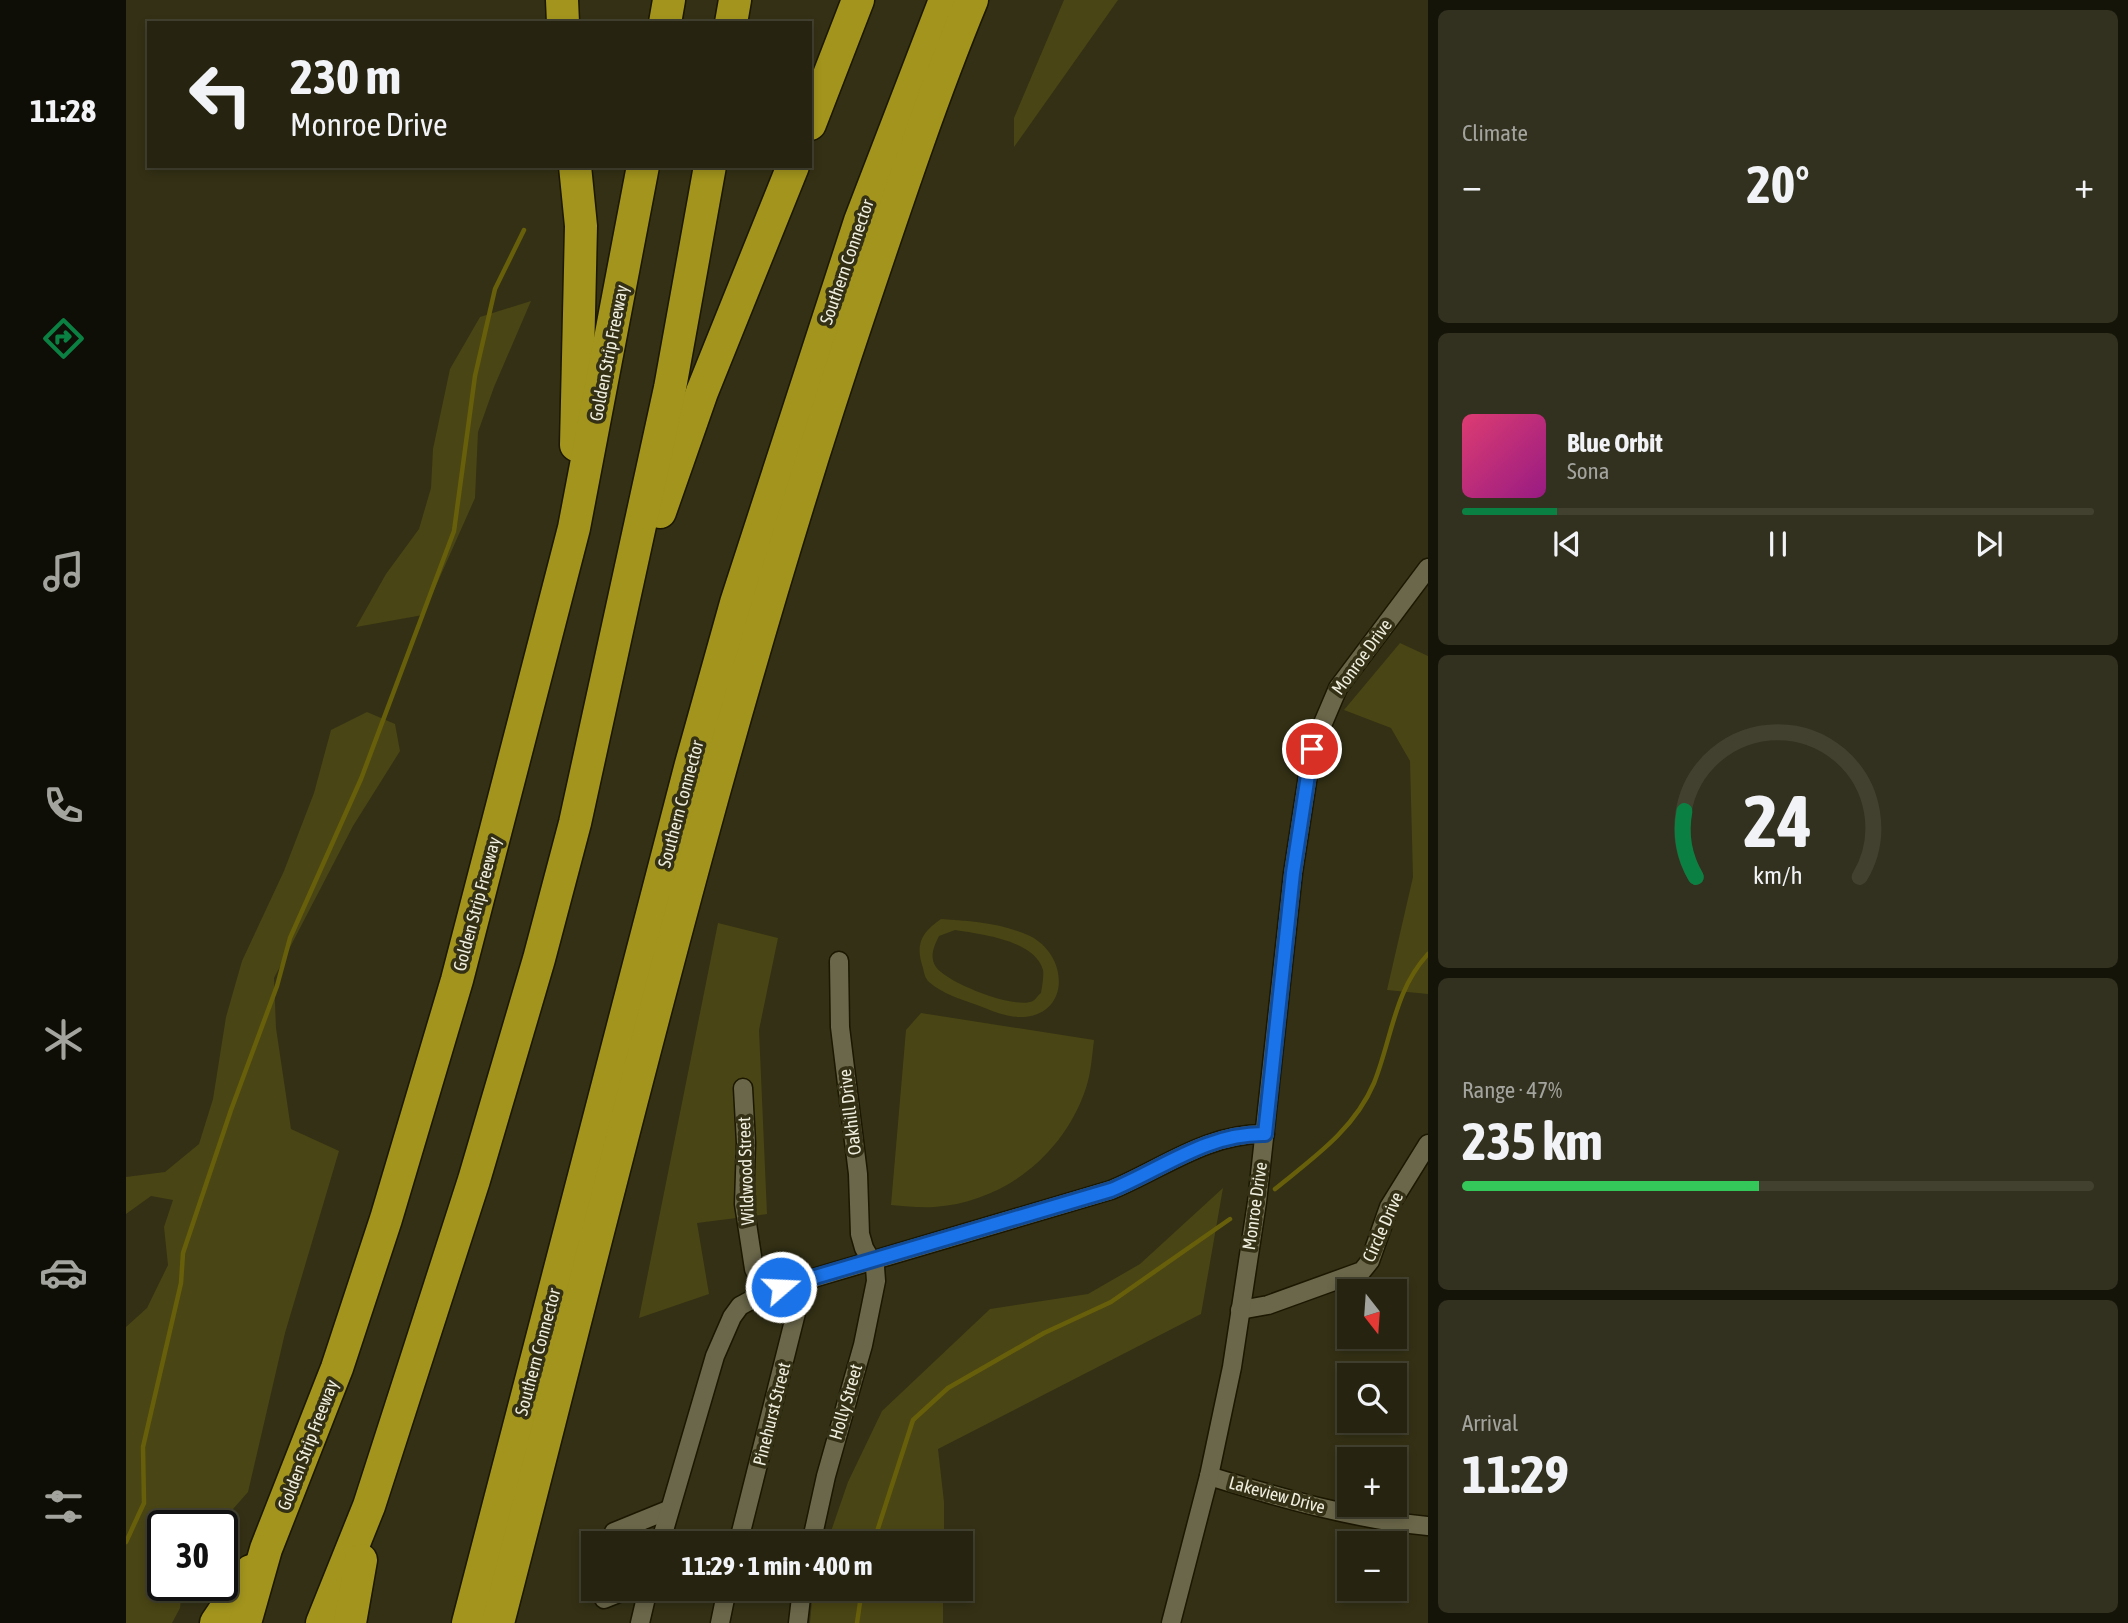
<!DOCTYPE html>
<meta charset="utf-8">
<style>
body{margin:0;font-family:"Asap Condensed",sans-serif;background:#32301e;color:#f1f3f6;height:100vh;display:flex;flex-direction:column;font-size:26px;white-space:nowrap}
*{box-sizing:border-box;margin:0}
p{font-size:23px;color:#a4a49f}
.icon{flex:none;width:38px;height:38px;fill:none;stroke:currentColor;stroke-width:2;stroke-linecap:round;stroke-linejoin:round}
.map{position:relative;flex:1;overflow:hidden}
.side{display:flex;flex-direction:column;gap:10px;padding:10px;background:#151409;width:700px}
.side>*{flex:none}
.banner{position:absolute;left:21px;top:21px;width:665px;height:147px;border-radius:0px;box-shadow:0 4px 10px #0003,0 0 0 2px #424130;background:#262410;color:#f1f3f6;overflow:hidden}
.needle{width:46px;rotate:163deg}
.buttons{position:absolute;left:1211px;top:1279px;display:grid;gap:14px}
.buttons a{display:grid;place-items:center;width:70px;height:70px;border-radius:0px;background:#262410;box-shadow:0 4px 10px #0003,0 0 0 2px #424130;font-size:35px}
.speed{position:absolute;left:21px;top:1510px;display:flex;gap:14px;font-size:35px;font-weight:700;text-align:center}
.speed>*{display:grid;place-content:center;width:91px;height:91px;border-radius:50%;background:#262410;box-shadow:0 4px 10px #0003,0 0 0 2px #424130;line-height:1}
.speed .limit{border:4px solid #111;border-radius:10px;background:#fff;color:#111}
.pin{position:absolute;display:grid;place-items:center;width:60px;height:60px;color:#fff;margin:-30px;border:4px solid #fff;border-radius:50%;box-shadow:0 2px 7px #0007}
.me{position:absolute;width:77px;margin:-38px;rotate:71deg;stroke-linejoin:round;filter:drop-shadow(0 0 5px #0008)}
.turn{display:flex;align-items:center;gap:24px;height:147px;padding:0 28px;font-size:32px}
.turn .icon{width:91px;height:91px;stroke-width:2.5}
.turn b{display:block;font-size:49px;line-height:60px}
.big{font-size:52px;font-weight:700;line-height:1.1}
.side .card{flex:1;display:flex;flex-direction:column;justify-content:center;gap:10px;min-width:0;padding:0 24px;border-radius:10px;background:#32301e}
.side .dial{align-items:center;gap:0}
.dial svg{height:182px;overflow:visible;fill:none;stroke:#424130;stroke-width:7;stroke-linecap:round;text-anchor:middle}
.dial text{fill:#f1f3f6;stroke:none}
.song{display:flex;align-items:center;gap:21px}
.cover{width:84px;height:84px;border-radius:10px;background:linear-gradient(135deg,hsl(340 70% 55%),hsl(310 70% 35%))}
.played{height:7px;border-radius:4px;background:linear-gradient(90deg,#0b8043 15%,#424130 15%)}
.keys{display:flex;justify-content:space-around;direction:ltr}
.heat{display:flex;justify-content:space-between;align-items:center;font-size:38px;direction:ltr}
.charge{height:10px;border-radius:5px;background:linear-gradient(90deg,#34c759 47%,#424130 0)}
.trip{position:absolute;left:455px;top:1531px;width:392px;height:70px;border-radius:0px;background:#262410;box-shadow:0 4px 10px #0003,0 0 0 2px #424130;font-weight:700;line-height:70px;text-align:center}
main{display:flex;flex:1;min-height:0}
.menu{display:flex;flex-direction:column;width:126px;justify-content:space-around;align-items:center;background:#0f0e06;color:#a4a49f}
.menu .icon{width:49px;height:49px}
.menu .selected{color:#0b8043}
.menu b{font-size:32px;color:#f1f3f6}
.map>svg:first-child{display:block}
.green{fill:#4a4514;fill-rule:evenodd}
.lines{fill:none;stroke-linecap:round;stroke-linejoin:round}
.stream{stroke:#685f0b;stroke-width:4.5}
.street-casing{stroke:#1b1700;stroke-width:21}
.highway-casing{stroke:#1b1700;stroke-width:35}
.street{stroke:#6a674a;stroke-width:18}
.highway{stroke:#a2941d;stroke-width:32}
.route-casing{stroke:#114b97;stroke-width:18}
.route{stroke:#1a73e8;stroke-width:12}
.labels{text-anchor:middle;stroke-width:7;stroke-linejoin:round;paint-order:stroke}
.street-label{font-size:18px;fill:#f0eede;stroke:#333015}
</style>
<main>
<nav class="menu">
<b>11:28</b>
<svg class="icon selected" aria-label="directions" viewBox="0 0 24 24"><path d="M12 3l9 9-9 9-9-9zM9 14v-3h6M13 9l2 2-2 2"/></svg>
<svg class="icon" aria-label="music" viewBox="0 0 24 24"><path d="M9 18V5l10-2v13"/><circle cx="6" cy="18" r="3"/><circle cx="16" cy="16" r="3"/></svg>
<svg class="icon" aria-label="phone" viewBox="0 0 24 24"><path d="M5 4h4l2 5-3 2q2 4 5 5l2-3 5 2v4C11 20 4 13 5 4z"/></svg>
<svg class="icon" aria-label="climate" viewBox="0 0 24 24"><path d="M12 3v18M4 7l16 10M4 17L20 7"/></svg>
<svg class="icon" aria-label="car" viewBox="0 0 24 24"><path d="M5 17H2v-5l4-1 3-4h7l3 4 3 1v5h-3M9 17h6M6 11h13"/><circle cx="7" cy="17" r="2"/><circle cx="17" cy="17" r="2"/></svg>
<svg class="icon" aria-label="filters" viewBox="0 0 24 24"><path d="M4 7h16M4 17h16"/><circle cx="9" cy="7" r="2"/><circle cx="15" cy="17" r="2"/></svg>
</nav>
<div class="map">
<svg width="1302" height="1623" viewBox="0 0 1302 1623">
<rect width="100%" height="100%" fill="#333015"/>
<g class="green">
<polygon points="938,0 992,0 888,147 888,118"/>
<polygon points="405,301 368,387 352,432 349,498 297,615 230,627 260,574 293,529 305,488 307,449 324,369 354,317"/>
<polygon points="1274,643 1302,656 1302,994 1261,990 1287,877 1284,761 1265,728 1218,710"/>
<polygon points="241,712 269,724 274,751 227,826 148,978 150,1028 165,1129 213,1151 159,1333 122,1492 92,1526 37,1526 37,1586 56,1586 54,1608 46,1623 0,1623 0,1327 21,1308 42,1265 38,1227 47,1200 25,1196 0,1214 0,1177 39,1172 73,1144 87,1099 100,1017 116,961 158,871 188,793 205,730"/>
<path d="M815,919C846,921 875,923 904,936C942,955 945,1013 898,1017C881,1018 867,1011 851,1005C834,999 817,994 803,982C799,978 798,973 797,968C789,944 795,933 815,919ZM829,930C854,934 909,940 917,970C918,976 916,987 915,993C912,995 910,999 907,1001C890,1010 821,983 810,967C803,957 808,946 813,936Z"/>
<polygon points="592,923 652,938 633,1030 641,1214 571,1223 583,1294 513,1318"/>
<path d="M795,1013L968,1040C966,1056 965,1073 960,1088C938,1154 879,1202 808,1207C794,1208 779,1206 765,1205L780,1030Z"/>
<polygon points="1097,1188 1075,1314 812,1449 818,1502 818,1543 701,1543 722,1482 756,1411 864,1309 962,1294 1014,1264"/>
<polygon points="687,1589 817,1589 817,1623 684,1623"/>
</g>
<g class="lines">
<g class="stream">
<path d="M1149,1189C1187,1158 1228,1130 1248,1083C1266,1038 1268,991 1302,954"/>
<polyline points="0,1542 18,1503 17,1447 55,1283 57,1253 105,1110 151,986 164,938 235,779 328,531 349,376 369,289 398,230"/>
<polyline points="747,1544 787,1420 822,1388 918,1333 985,1302 1104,1219"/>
<polyline points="731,1623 736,1589"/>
</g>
<defs>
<g id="street">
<polyline points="617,1088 620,1143 618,1204 628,1269 640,1292"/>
<polyline points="1114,1310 1142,1305 1236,1271 1244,1261 1263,1207 1302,1144"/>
<path d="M1083,1476C1154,1498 1227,1519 1302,1526"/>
<polyline points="488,1532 542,1510"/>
<path d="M534,1544L589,1356L606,1317L614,1306L640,1292L985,1190C1036,1169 1081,1133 1139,1134"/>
<polyline points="612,1544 673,1301 671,1283"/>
<polyline points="685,1544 700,1476 737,1345 750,1281 749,1267 738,1248 734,1234 732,1174 714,1027 713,961"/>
<polyline points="478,1599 503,1589"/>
<polyline points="514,1623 522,1589"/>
<polyline points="594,1623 601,1589"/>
<polyline points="672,1623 676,1589"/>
<polyline points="1045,1623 1083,1476 1106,1367 1131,1202 1167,873 1186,749 1212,688 1302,568"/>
</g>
<g id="highway">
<polyline points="436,0 437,23"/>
<polyline points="539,23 543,0"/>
<polyline points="605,23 609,0"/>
<polyline points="684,124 732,0"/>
<polyline points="449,166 455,226 450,445"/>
<polyline points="534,512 576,392 667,166"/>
<polyline points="90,1623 125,1571"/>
<polyline points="119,1623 140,1549 211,1368 260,1219 331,980 448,528 517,166"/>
<polyline points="196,1623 243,1506 348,1180 413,959 449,823 544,388 584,166"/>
<polyline points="224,1623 235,1560"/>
<polyline points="342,1623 565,764 610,603 734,221 819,0"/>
<path d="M372,1623C486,1184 589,742 734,312C769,208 804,102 846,0"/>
</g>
</defs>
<use href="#street" class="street-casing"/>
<use href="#highway" class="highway-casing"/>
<use href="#street" class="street"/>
<use href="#highway" class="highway"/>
</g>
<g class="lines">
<defs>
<path id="route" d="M655,1287L985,1190C1036,1169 1081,1133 1139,1134L1167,873L1186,749"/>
</defs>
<use href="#route" class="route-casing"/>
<use href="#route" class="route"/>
</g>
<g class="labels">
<g class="street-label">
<text transform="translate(721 262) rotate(-71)" y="6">Southern Connector</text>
<text transform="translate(483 353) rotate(-79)" y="6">Golden Strip Freeway</text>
<text transform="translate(1236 657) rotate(-54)" y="6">Monroe Drive</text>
<text transform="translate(555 804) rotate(-75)" y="6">Southern Connector</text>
<text transform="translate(351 904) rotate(-75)" y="6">Golden Strip Freeway</text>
<text transform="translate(724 1112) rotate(-97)" y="6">Oakhill Drive</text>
<text transform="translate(620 1171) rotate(-92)" y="6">Wildwood Street</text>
<text transform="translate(1129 1206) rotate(-82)" y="6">Monroe Drive</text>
<text transform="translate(1257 1227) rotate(-66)" y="6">Circle Drive</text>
<text transform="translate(412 1352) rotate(-75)" y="6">Southern Connector</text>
<text transform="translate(720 1402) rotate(-74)" y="6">Holly Street</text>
<text transform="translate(646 1414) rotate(-76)" y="6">Pinehurst Street</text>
<text transform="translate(182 1445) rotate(-69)" y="6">Golden Strip Freeway</text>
<text transform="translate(1151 1495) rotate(15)" y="6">Lakeview Drive</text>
</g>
</g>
</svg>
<div class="buttons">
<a><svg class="needle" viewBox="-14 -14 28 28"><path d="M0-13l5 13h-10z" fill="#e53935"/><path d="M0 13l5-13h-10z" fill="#a4a49f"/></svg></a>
<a><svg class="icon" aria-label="search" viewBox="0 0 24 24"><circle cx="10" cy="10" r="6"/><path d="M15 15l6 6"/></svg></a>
<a>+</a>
<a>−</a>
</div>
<div class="speed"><div class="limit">30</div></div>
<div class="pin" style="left:1186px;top:749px;background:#d93025"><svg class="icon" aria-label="arrive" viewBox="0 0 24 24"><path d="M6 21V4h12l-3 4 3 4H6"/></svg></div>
<svg class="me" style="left:655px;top:1287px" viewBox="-20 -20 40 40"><circle r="17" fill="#1a73e8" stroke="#fff" stroke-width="3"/><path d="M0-11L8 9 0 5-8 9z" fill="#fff"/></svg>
<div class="trip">11:29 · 1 min · 400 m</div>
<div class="banner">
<div class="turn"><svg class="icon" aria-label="left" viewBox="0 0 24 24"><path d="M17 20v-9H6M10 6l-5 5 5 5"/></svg><div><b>230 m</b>Monroe Drive</div></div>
</div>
</div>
<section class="side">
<div class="card"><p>Climate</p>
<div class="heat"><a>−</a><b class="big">20°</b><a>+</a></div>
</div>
<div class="card">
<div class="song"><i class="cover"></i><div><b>Blue Orbit</b><p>Sona</p></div></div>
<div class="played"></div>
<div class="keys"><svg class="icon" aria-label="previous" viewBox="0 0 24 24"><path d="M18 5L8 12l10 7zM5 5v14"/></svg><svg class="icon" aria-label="pause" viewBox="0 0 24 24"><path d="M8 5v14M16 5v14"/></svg><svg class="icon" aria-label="next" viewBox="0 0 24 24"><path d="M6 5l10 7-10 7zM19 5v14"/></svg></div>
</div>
<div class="card dial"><svg viewBox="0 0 100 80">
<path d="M14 69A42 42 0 1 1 86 69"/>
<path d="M14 69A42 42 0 0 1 9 40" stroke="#0b8043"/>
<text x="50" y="56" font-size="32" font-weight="700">24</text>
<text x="50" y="72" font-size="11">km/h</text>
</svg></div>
<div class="card"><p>Range · 47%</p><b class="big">235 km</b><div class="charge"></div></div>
<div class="card"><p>Arrival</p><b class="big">11:29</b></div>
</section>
</main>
